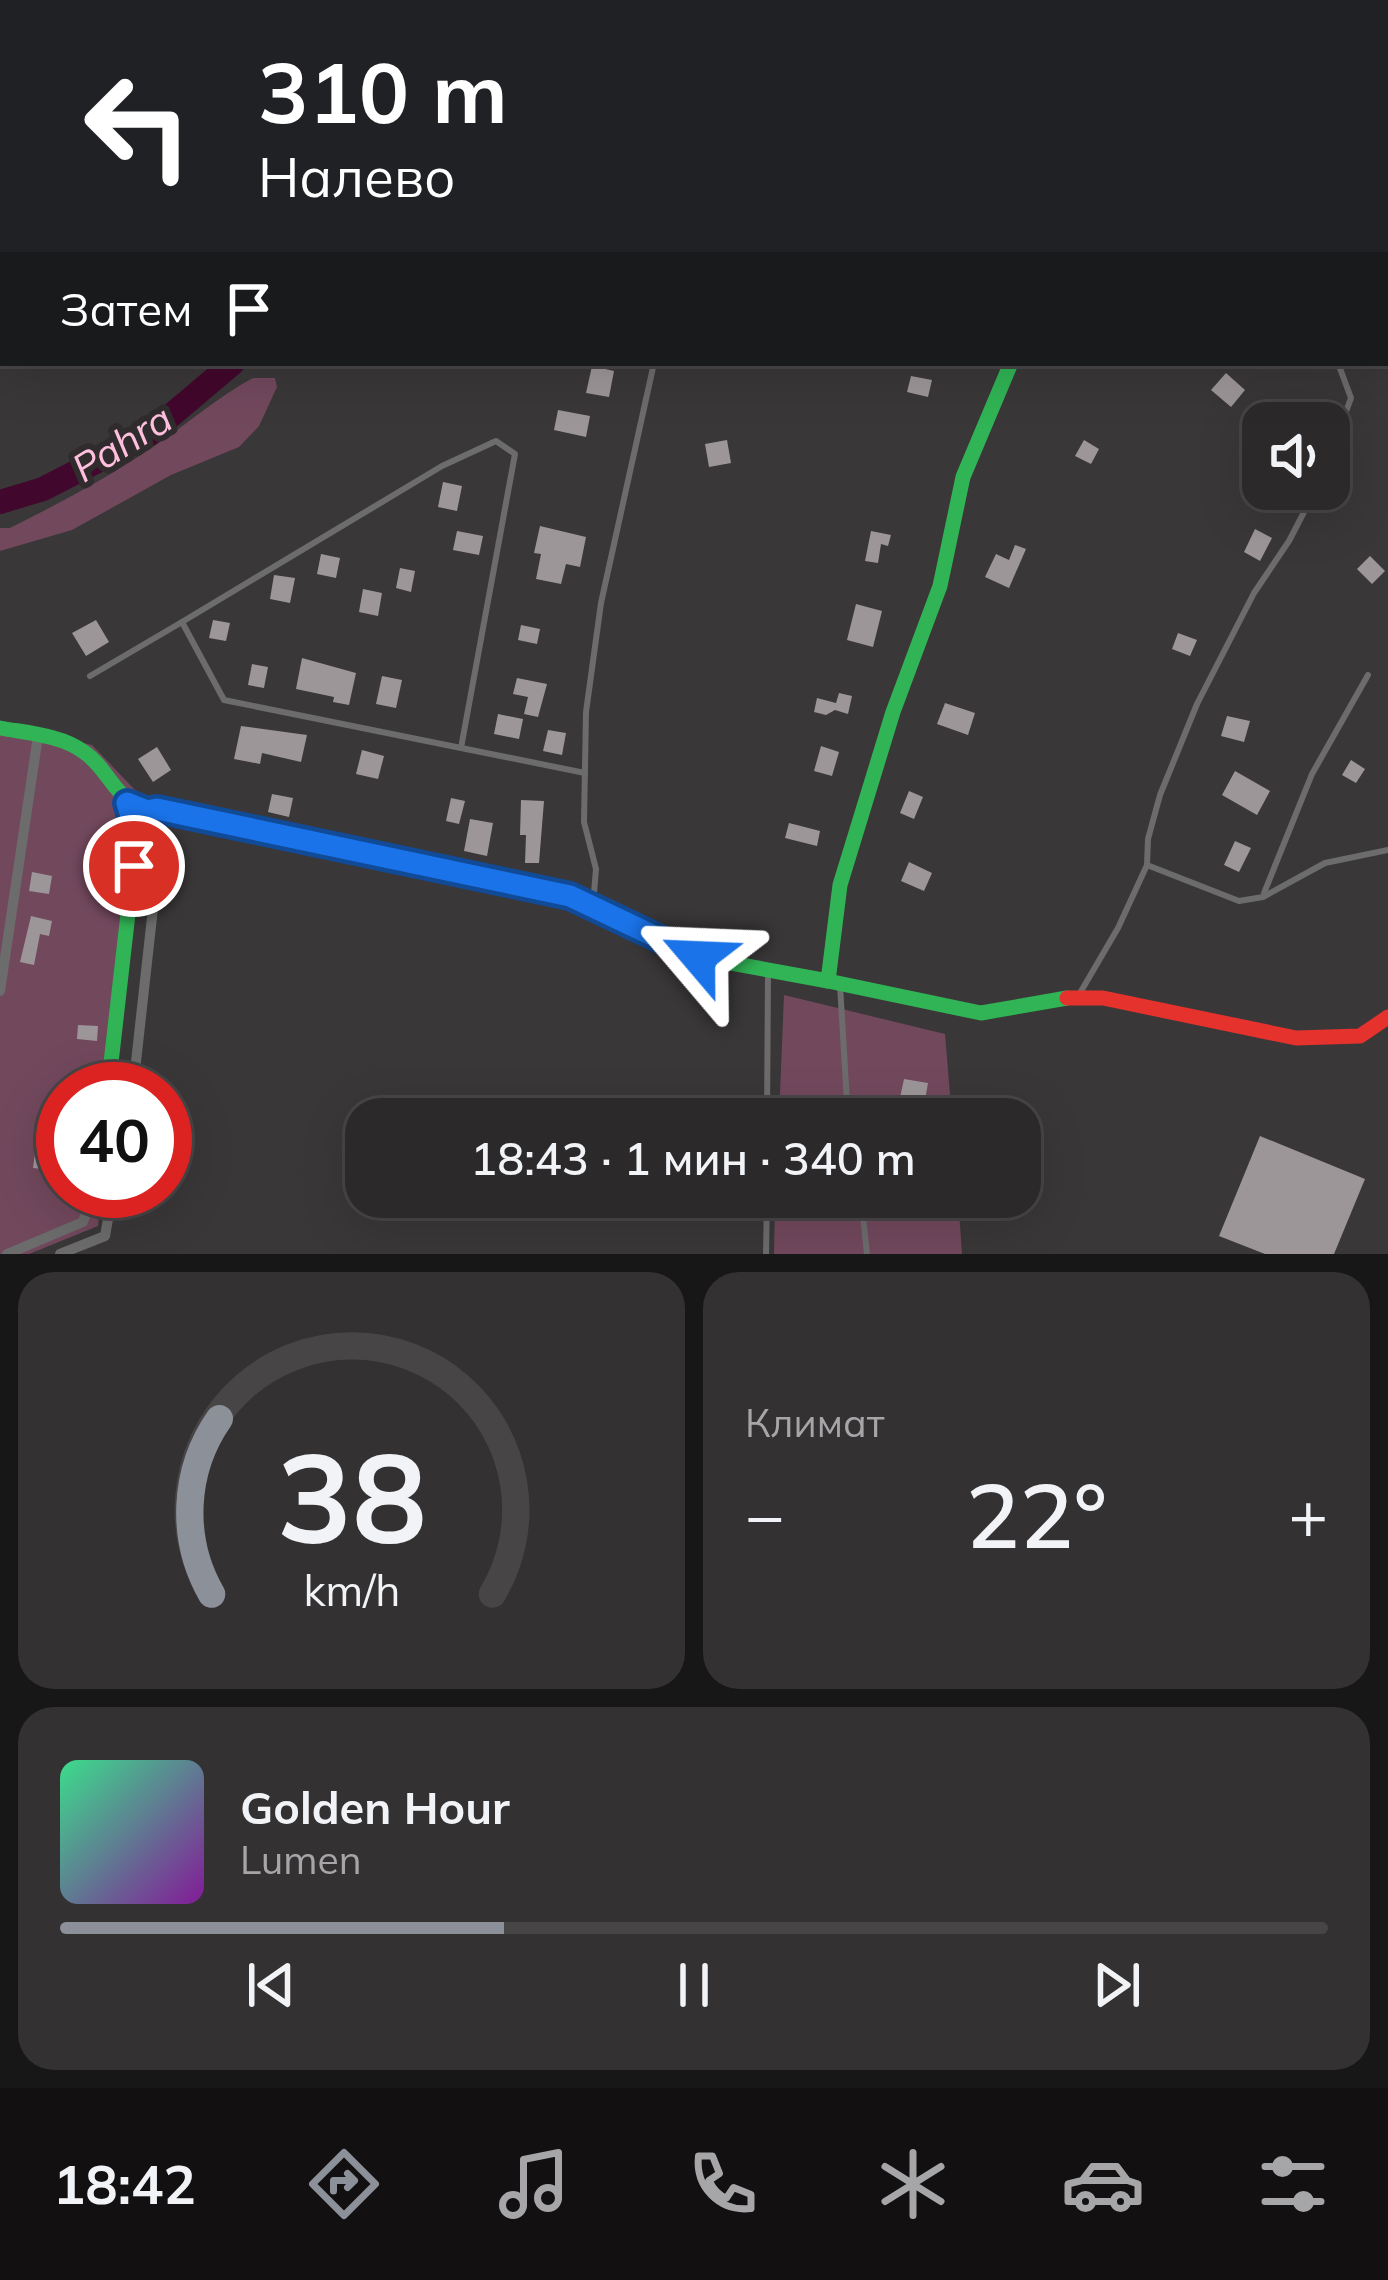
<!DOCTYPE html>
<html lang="ru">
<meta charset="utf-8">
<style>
body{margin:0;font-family:Mulish,sans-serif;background:#343132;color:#f1f3f6;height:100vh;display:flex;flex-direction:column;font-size:45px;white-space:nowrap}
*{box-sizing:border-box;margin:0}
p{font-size:39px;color:#a6a6a8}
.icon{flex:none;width:66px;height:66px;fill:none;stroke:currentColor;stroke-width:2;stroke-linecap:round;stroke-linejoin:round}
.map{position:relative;height:1254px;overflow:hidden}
.drawer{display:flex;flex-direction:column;gap:18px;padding:18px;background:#181717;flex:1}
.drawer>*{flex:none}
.top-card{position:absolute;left:0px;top:0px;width:1389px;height:366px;box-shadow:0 12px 48px #0002,0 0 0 3px #484547;background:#202124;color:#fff;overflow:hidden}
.controls{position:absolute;left:1242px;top:402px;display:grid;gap:24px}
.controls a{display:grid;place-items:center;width:108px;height:108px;border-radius:24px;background:#2c292a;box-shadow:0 12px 48px #0002,0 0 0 3px #484547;font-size:60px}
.speed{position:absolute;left:36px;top:1062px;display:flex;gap:24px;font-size:60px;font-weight:700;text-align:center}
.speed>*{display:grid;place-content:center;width:156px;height:156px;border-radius:50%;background:#2c292a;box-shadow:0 12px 48px #0002,0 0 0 3px #484547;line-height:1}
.speed .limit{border:18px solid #d22;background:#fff;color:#111}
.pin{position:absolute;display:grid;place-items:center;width:102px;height:102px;color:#fff;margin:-51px;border:6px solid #fff;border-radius:50%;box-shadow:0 3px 12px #0007}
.me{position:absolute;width:132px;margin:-66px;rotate:296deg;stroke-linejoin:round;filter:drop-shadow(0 0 9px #0008)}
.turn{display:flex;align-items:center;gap:42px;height:252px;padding:0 60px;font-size:54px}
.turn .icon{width:156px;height:156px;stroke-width:2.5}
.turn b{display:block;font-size:84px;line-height:102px}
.then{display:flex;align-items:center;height:114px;padding:0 60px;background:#0003;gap:24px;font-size:45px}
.big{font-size:90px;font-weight:600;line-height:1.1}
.drawer .tile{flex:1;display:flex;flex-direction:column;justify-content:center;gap:18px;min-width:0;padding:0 42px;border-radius:36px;background:#343132}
.drawer .dial{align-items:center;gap:0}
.dial svg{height:312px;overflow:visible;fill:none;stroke:#484547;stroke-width:7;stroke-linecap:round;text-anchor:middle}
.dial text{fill:#f1f3f6;stroke:none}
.song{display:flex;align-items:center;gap:36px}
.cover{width:144px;height:144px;border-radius:18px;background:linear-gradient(135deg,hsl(150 70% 55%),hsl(290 70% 35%))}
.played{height:12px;border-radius:6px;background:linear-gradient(90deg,#8c9099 35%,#484547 35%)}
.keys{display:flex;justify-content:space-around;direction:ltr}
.heat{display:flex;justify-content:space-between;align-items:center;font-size:66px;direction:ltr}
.drawer .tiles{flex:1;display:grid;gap:18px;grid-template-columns:1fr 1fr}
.tile:last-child{grid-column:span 2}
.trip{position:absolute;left:345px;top:1098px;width:696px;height:120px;border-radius:36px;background:#2c292a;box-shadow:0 12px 48px #0002,0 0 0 3px #484547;font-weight:600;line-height:120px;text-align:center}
.tabs{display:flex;height:192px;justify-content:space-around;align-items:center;background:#121011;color:#a6a6a8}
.tabs .icon{width:84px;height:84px}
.tabs .on{color:#8c9099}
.tabs b{font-size:54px;color:#f1f3f6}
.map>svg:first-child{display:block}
.green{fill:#72485d}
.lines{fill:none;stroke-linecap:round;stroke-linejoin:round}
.river{stroke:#42072c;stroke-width:24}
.building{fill:#9d9699}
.lane{stroke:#6c6c6c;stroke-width:6}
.street{stroke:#6c6c6c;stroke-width:10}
.fast{stroke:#30b455;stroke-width:15}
.jam{stroke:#e5322d;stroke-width:15}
.route-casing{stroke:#114b97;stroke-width:30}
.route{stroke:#1a73e8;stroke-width:21}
.labels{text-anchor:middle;stroke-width:12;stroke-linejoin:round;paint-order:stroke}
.water-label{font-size:39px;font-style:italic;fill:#fec0dd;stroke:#302c2e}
</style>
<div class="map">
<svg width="1388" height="1254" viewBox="0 0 1388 1254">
<rect width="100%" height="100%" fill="#3a3738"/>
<g class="green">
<polygon points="577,0 791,0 574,3"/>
<polygon points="1088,0 1270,0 1274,3 1091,3"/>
<path d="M253,378H275L277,387L259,426L239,447L171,475L72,530L0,551V528H10C62,502 111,476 159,443C191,421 219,396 253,378Z"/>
<polygon points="0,723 92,745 156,812 147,812 114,1089 63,1089 63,1191 102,1191 98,1226 29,1254 0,1254"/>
<polygon points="784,995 945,1034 952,1119 779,1119"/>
<polygon points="775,1197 958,1197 962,1254 774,1254"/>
</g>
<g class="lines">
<g class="river">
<polyline points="1011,0 1019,3"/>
<polyline points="803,3 805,0"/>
<polyline points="1386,318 1388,324"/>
<polyline points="0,502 43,489 148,435 233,363"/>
</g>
</g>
<g class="building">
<polygon points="592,366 614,371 609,397 586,393"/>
<polygon points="1226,373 1245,390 1231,407 1211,390"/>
<polygon points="911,376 932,380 928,397 907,392"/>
<polygon points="558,410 590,416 586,437 554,430"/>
<polygon points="727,440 731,463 709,467 705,444"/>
<polygon points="1084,440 1099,449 1091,464 1075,456"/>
<polygon points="443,482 462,486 457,511 438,507"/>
<polygon points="540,526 586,537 580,567 566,564 561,584 536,579 541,554 534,553"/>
<polygon points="1255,529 1272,538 1260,561 1244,552"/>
<polygon points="457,531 483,536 479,555 453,550"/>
<polygon points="871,531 891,535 888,546 881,544 878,563 865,561"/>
<polygon points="1015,545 1026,549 1009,588 985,577 996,554 1009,560"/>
<polygon points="321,554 340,558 336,578 317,574"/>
<polygon points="1370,556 1385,571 1372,584 1357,569"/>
<polygon points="400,568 415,571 411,592 396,588"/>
<polygon points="274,575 295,578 290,603 270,599"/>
<polygon points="363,589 382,593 378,616 359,612"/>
<polygon points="856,604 882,611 873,647 847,640"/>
<polygon points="96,620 109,642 86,656 72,633"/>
<polygon points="213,620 230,623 226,641 209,638"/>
<polygon points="521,625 540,629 537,644 518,640"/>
<polygon points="1178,633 1197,640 1190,656 1172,649"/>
<polygon points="302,658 356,673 349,705 333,702 334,697 296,689"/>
<polygon points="252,664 268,667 264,688 248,685"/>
<polygon points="382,676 402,680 396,708 376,704"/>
<polygon points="517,678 547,684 538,717 524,714 528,697 513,694"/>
<polygon points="839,693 852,696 848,714 835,710 826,715 814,712 817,698 836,703"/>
<polygon points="945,703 975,713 968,735 937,724"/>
<polygon points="498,714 523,719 519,739 494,734"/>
<polygon points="1227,716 1250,721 1244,742 1221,736"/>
<polygon points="241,726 307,735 301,762 262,753 260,764 234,759"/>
<polygon points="548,730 566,733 562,755 543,751"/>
<polygon points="821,746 839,752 832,776 814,771"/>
<polygon points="157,747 171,770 153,782 138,759"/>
<polygon points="362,750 384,756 378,779 356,774"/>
<polygon points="1351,760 1365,769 1356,783 1342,775"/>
<polygon points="1235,771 1270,791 1257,815 1222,795"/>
<polygon points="909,791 923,797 914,819 900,813"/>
<polygon points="272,794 293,798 289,817 268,812"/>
<polygon points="451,798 465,801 459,824 446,821"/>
<polygon points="521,800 544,801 539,863 525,863 526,835 520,835"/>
<polygon points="470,819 493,823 487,856 464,851"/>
<polygon points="789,823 820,831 817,846 785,838"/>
<polygon points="1235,841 1251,848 1239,872 1224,865"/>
<polygon points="909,862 932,873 924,891 901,881"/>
<polygon points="32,872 52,876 49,894 29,891"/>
<polygon points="31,916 52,921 49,936 40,934 34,965 20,962"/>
<polygon points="78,1025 98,1026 97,1041 77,1039"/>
<polygon points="904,1079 928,1083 923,1111 898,1107"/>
<polygon points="1260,1136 1365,1179 1334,1254 1265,1254 1219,1236"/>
<polygon points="35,1153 54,1155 52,1170 33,1168"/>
<polygon points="900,1197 933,1197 931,1219 899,1215"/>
</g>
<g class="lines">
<g class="lane">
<polyline points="65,0 68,3"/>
<polyline points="473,3 477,0"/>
<polyline points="1363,3 1365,0"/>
<polyline points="0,121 3,124"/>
<polyline points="0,269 3,271"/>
<polyline points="0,297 3,295"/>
<polyline points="1329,458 1351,398 1338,363"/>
<polyline points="182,622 442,466 496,441 515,454 461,748"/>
<polyline points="90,676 182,622 224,700 585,773"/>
<polyline points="1147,865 1239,901 1263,897 1325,863 1388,850"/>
<polyline points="1264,893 1312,774 1368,675"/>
<polyline points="593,905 596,869 584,822 586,712 601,603 654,363"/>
<polyline points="840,985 848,1119"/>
<polyline points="1080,993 1118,928 1147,865 1148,839 1160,795 1197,704 1254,593 1289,541 1316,489"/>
<polyline points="767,1119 768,973"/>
<polyline points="861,1197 867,1254"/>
<polyline points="766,1254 767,1197"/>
</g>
<g class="street">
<polyline points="0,991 38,736"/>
<polyline points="133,1089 157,872 155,811"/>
<polyline points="7,1254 83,1222 94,1191"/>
<polyline points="60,1254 105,1236 113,1191"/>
</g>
<g class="fast">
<polyline points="1011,363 963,477 940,586 893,712 840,885 828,981 981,1013 1067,998"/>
<path d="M0,728C27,733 62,735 84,752C112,771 118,811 157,809L570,896L698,957L828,981"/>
<polyline points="108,1089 137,835 126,803"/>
</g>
<polyline class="jam" points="1067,998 1103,998 1296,1038 1360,1036 1388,1017"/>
</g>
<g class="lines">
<defs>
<polyline id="route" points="134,866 137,836 127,803 147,811 157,809 570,896 698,957"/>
</defs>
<use href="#route" class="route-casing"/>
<use href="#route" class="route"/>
</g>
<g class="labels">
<g class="water-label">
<text transform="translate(122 443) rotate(-32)" y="14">Pahra</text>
</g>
</g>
</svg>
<div class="controls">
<a><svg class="icon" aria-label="sound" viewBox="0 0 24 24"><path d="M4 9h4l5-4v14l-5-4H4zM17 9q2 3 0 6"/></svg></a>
</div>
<div class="speed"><div class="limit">40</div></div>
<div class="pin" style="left:134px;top:866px;background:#d93025"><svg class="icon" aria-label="arrive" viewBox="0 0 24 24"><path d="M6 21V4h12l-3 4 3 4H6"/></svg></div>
<svg class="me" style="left:698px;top:957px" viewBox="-20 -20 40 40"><path d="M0-17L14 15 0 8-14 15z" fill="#1a73e8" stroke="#fff" stroke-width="4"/></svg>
<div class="trip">18:43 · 1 мин · 340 m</div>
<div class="top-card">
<div class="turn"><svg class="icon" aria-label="left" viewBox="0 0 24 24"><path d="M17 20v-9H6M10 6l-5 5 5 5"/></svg><div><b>310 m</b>Налево</div></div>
<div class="then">Затем<svg class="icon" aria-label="arrive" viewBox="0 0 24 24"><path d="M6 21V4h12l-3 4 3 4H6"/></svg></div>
</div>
</div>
<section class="drawer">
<div class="tiles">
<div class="tile dial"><svg viewBox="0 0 100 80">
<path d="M14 69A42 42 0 1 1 86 69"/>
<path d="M14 69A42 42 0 0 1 16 24" stroke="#8c9099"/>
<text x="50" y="56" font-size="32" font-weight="700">38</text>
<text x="50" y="72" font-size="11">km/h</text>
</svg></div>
<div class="tile"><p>Климат</p>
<div class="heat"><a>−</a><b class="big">22°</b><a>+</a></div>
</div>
<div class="tile">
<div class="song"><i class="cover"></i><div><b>Golden Hour</b><p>Lumen</p></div></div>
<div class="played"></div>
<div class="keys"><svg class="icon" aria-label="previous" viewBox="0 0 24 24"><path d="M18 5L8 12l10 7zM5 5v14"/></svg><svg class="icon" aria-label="pause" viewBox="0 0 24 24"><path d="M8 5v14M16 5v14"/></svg><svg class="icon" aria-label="next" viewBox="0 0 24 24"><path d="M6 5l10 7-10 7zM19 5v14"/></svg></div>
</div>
</div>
</section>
<nav class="tabs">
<b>18:42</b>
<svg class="icon on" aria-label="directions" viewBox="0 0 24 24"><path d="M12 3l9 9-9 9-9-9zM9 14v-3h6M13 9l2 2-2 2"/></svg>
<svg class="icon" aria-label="music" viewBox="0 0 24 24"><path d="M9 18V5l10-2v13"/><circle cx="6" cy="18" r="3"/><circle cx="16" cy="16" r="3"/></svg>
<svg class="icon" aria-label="phone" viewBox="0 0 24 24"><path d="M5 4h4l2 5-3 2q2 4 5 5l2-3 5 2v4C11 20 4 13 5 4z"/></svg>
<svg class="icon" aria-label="climate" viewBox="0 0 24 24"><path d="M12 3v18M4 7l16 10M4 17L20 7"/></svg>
<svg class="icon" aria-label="car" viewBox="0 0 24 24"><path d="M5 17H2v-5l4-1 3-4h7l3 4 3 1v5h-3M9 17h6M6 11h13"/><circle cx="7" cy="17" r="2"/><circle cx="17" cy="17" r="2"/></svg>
<svg class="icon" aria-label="filters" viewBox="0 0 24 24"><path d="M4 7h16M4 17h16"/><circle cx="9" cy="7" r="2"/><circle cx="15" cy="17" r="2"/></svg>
</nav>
